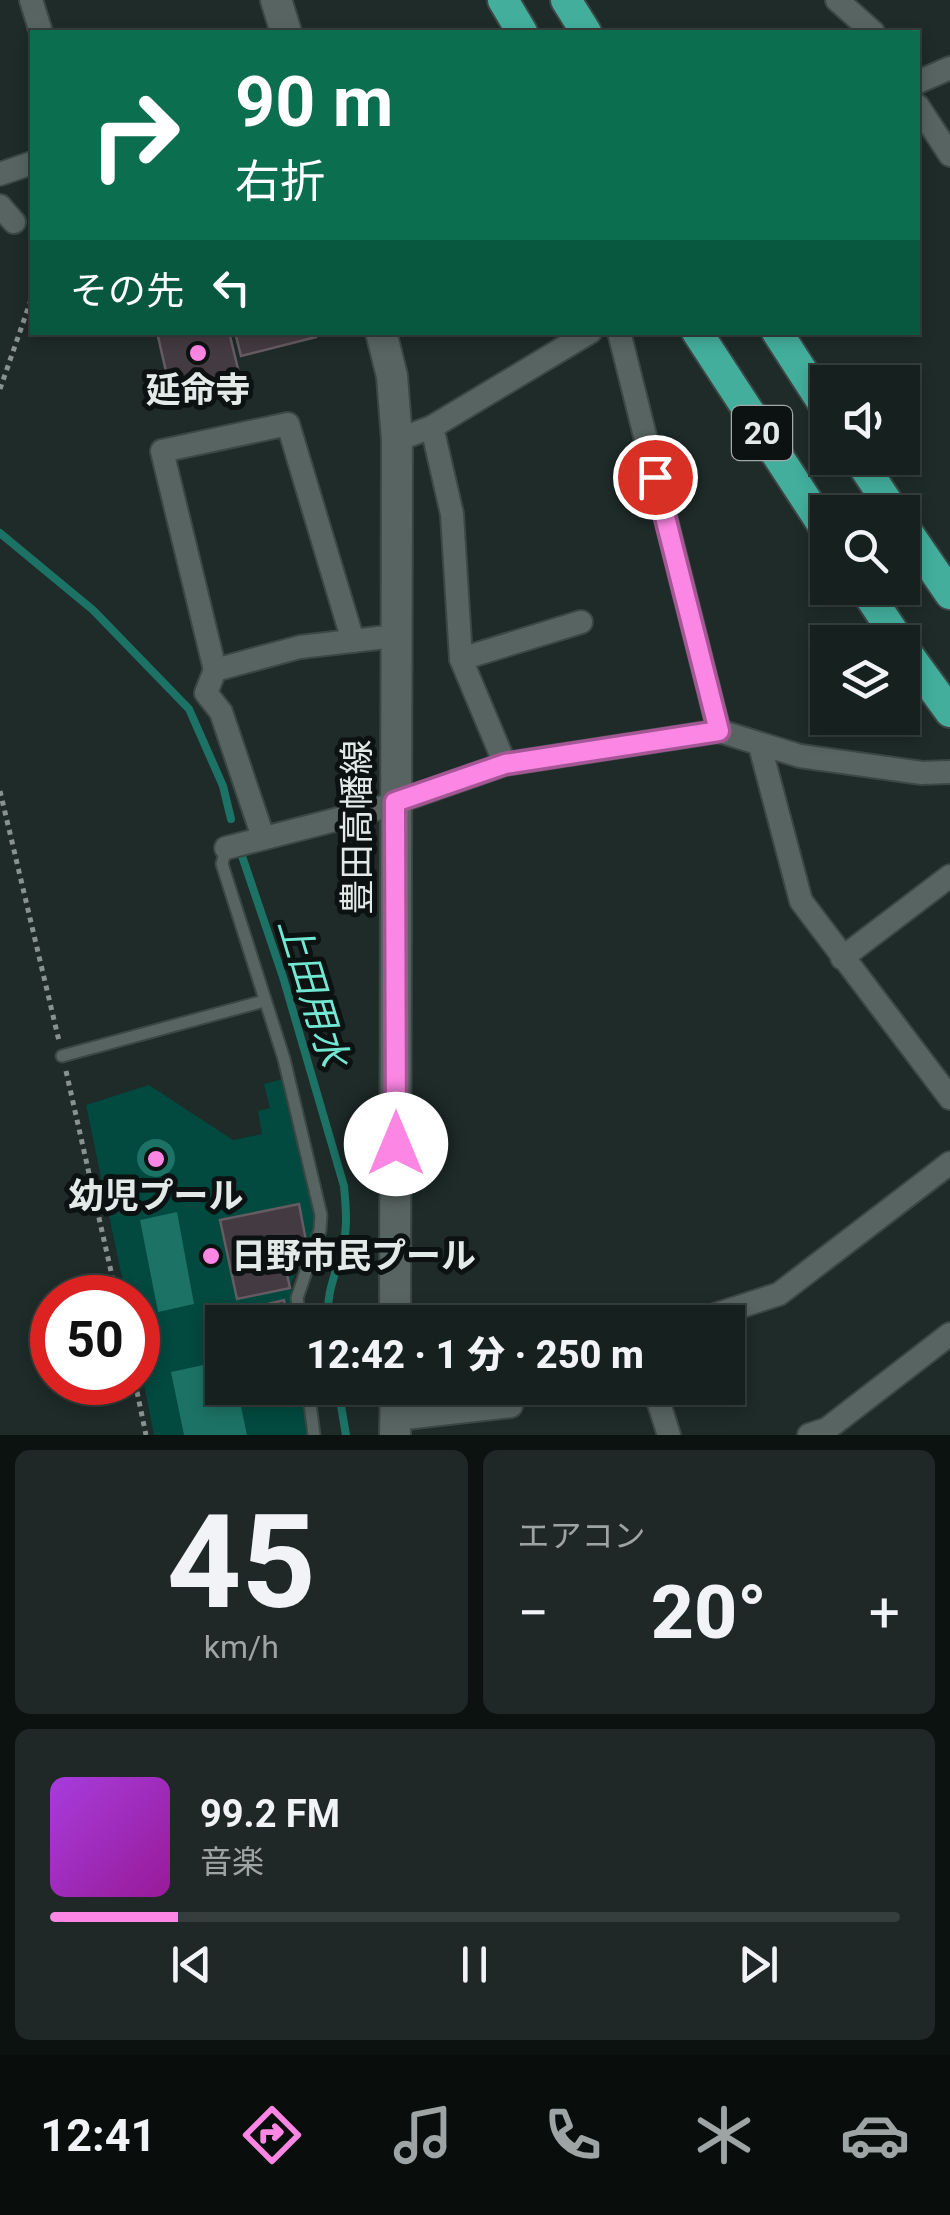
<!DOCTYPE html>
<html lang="ja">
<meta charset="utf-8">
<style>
body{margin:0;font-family:Roboto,"Noto Sans JP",sans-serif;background:#1f2827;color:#f1f3f6;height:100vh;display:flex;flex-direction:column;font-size:38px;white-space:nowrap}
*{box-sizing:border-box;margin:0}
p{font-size:32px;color:#9ea3a4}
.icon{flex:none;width:55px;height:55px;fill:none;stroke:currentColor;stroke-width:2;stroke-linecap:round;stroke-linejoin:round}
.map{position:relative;height:1435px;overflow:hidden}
.sheet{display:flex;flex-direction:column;gap:15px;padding:15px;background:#0c1210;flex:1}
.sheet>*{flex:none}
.top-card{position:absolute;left:30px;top:30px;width:890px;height:305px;border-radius:0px;box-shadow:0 5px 15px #0003,0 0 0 2px #353e3c;background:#0b6e4f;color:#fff;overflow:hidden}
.controls{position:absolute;left:810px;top:365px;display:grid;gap:20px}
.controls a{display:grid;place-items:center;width:110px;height:110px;border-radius:0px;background:#16201e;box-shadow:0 5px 15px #0003,0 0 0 2px #353e3c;font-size:50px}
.speed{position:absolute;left:30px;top:1275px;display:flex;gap:20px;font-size:50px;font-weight:700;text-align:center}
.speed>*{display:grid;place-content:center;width:130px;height:130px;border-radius:50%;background:#16201e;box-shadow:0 5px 15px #0003,0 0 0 2px #353e3c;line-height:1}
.speed .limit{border:15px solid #d22;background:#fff;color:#111}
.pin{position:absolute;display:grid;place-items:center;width:85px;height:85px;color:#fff;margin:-42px;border:5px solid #fff;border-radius:50%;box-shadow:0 2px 10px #0007}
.me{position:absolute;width:110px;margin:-55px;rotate:0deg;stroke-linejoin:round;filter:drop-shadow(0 0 8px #0008)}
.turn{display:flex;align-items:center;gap:35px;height:210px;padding:0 40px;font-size:45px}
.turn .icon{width:130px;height:130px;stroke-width:2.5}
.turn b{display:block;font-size:70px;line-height:85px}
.then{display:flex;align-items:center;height:95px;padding:0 40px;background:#0003;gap:20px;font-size:38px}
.big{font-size:75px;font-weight:800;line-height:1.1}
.sheet .tile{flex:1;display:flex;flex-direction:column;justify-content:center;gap:15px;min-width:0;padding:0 35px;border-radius:15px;background:#1f2827}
.sheet .dial{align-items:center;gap:0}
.dial b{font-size:130px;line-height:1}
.song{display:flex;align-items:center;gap:30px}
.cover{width:120px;height:120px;border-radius:15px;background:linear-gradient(135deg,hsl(280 70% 55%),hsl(300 70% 35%))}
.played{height:10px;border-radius:5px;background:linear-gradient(90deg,#fc86e3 15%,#353e3c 15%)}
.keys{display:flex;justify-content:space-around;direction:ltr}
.heat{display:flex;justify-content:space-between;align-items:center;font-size:55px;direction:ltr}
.sheet .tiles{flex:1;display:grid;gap:15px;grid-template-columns:1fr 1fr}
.tile:last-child{grid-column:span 2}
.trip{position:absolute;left:205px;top:1305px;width:540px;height:100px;border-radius:0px;background:#16201e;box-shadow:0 5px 15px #0003,0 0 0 2px #353e3c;font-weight:800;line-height:100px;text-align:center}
.menu{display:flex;height:160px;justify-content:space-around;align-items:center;background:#090d0c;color:#9ea3a4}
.menu .icon{width:70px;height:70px}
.menu .active{color:#fc86e3}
.menu b{font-size:45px;color:#f1f3f6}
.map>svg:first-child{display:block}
.green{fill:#02493f}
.water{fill:#1c7265}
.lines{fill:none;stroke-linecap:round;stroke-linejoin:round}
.stream{stroke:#1c7265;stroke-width:8}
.building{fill:#443a41;stroke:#655b62;stroke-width:2.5}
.lane-casing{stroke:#3c4745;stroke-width:15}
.street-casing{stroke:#3c4745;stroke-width:26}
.secondary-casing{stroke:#3c4745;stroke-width:34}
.highway-casing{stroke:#3c4745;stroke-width:34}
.path{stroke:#889290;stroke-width:5;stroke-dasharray:5 5;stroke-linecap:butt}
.lane{stroke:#576461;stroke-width:11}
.street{stroke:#576461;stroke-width:22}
.secondary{stroke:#576461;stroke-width:30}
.highway{stroke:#43ae9c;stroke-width:30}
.route-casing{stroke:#a45794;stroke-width:25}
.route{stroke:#fc86e3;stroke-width:18}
.poi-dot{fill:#fc86e3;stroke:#0c1211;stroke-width:4}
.labels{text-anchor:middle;stroke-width:10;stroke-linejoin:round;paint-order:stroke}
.shield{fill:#0c1211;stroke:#a2a9a8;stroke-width:2.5}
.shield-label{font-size:32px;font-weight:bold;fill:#e2eae8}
.poi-label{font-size:35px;font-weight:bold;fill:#e2eae8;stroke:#0c1211}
.street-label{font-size:35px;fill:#e2eae8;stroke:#0c1211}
.water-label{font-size:38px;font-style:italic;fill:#72e8d2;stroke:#0c1211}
</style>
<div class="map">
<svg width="950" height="1435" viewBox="0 0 950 1435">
<rect width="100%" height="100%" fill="#1e2b28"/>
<polygon class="green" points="283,1079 318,1198 314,1234 291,1283 292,1322 222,1322 222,1388 302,1388 309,1435 154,1435 138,1355 138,1298 126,1297 86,1105 149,1085 233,1140 262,1134 258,1111 270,1108 264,1084"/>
<g class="water">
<circle cx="156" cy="1158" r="19"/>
<polygon points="177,1212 194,1304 158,1312 140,1220"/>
<polygon points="222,1361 222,1388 237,1388 247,1435 184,1435 171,1372"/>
</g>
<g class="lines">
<g class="stream">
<polyline points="0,533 93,610 189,709 223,786 231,819"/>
<path d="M241,853L283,977L344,1186C346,1208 348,1229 342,1251C335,1276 325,1295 329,1322"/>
<polyline points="338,1388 346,1435"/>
</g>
</g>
<g class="building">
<polygon points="157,332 229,332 239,373 222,377 225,387 192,395 189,385 170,389"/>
<polygon points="235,332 315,332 316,337 241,356"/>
<polygon points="299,1204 307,1246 282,1251 290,1288 237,1299 220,1220"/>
<polygon points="284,1300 289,1322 246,1322 243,1310"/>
</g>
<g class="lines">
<defs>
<g id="lane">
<polyline points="226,848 222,864 284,1059 321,1215 320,1230 297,1298 300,1322"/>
<polyline points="62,1056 264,1001"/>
<polyline points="308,1388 314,1435"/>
</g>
<g id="street">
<polyline points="31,0 41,32"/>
<polyline points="837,0 873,32"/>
<polyline points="918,82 950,68"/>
<polyline points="918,106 950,155"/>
<polyline points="0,174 32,163"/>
<polyline points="0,206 14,222"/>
<polyline points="619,332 719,731"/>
<polyline points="432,427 452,514 461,659 505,764"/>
<polyline points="397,440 432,427 590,332"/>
<polyline points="461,659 581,622"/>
<polyline points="215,670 162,451 288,424 353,641"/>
<polyline points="760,746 801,901 950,1098"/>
<polyline points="263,837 221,712 206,693 215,670 300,647 395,636"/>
<polyline points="226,848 377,809 505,764 719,731 800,756 922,773 950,772"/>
<polyline points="842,958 950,876"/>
<polyline points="520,1322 529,1322"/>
<polyline points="693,1322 779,1294 950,1163"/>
<polyline points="654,1388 669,1435"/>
<polyline points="396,1419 511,1406"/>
<polyline points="809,1435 827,1429 950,1334"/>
</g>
<g id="secondary">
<polyline points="276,0 286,32"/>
<polyline points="381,332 392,376 397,440 395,1322"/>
<polyline points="395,1435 396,1388"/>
</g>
<g id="highway">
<polyline points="503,0 522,32"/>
<polyline points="566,0 586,32"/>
<polyline points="697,332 828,533"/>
<polyline points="777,332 828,411"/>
<polyline points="858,458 894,512"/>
<polyline points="902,524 950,594"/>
<polyline points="864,588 900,642"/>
<polyline points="902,646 950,712"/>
</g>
</defs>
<use href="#lane" class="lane-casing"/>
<use href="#street" class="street-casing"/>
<use href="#secondary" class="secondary-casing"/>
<use href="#highway" class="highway-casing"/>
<g class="path">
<polyline points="0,389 32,297"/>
<polyline points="0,791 59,1041"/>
<polyline points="66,1071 117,1298"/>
<polyline points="135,1382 146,1435"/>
</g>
<use href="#lane" class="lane"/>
<use href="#street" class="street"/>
<use href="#secondary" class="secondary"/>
<use href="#highway" class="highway"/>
</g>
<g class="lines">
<defs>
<polyline id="route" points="396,1144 395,802 505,764 719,731 655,477"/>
</defs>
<use href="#route" class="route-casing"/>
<use href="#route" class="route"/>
</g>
<g class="poi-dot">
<circle cx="198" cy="353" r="10"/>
<circle cx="156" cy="1159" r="10"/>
<circle cx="211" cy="1256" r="10"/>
</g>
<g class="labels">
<rect class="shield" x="732" y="406" width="60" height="54" rx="8"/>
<g class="shield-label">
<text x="762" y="444">20</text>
</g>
<g class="poi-label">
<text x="198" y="402">延命寺</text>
<text x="156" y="1208">幼児プール</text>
<text x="231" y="1268" text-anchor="start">日野市民プール</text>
</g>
<g class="street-label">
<text transform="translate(357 827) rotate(-90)" y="12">豊田高幡線</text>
</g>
<g class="water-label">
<text transform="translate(313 992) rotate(73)" y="13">上田用水</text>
</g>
</g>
</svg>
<div class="controls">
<a><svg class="icon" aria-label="sound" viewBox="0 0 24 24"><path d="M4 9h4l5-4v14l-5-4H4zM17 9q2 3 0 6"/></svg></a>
<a><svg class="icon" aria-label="search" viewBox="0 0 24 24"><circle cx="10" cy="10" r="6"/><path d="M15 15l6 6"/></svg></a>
<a><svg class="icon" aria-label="layers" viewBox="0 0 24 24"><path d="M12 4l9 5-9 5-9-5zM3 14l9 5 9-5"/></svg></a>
</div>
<div class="speed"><div class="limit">50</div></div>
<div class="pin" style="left:655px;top:477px;background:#d93025"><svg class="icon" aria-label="arrive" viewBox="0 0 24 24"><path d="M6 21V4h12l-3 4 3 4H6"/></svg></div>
<svg class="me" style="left:396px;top:1144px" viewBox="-20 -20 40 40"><circle r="19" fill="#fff"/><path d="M0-13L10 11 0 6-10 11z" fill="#fc86e3"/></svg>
<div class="trip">12:42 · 1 分 · 250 m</div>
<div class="top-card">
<div class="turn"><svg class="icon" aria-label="right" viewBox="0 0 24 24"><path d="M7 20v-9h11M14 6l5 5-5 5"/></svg><div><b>90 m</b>右折</div></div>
<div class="then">その先<svg class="icon" aria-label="left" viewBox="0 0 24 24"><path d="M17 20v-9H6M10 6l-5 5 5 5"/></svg></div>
</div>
</div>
<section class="sheet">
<div class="tiles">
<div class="tile dial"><b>45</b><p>km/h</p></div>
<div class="tile"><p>エアコン</p>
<div class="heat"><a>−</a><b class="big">20°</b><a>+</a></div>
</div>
<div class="tile">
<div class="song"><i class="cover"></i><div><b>99.2 FM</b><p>音楽</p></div></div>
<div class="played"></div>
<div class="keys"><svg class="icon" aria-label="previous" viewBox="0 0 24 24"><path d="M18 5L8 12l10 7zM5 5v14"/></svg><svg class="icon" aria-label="pause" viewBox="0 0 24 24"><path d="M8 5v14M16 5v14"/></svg><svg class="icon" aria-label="next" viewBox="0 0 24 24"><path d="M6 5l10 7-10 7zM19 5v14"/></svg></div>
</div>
</div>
</section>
<nav class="menu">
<b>12:41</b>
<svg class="icon active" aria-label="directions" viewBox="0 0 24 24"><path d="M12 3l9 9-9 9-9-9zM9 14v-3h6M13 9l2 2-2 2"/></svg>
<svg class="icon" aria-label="music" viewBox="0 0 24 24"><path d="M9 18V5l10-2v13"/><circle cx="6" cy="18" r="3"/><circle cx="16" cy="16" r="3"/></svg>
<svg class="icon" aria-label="phone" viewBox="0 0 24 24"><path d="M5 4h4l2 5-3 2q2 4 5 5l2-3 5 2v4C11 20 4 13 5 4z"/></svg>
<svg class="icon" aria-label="climate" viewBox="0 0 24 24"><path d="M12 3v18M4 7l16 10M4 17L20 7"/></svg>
<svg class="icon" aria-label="car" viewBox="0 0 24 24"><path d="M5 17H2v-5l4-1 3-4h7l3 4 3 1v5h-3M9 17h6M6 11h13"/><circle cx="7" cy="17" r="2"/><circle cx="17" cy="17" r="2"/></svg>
</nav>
